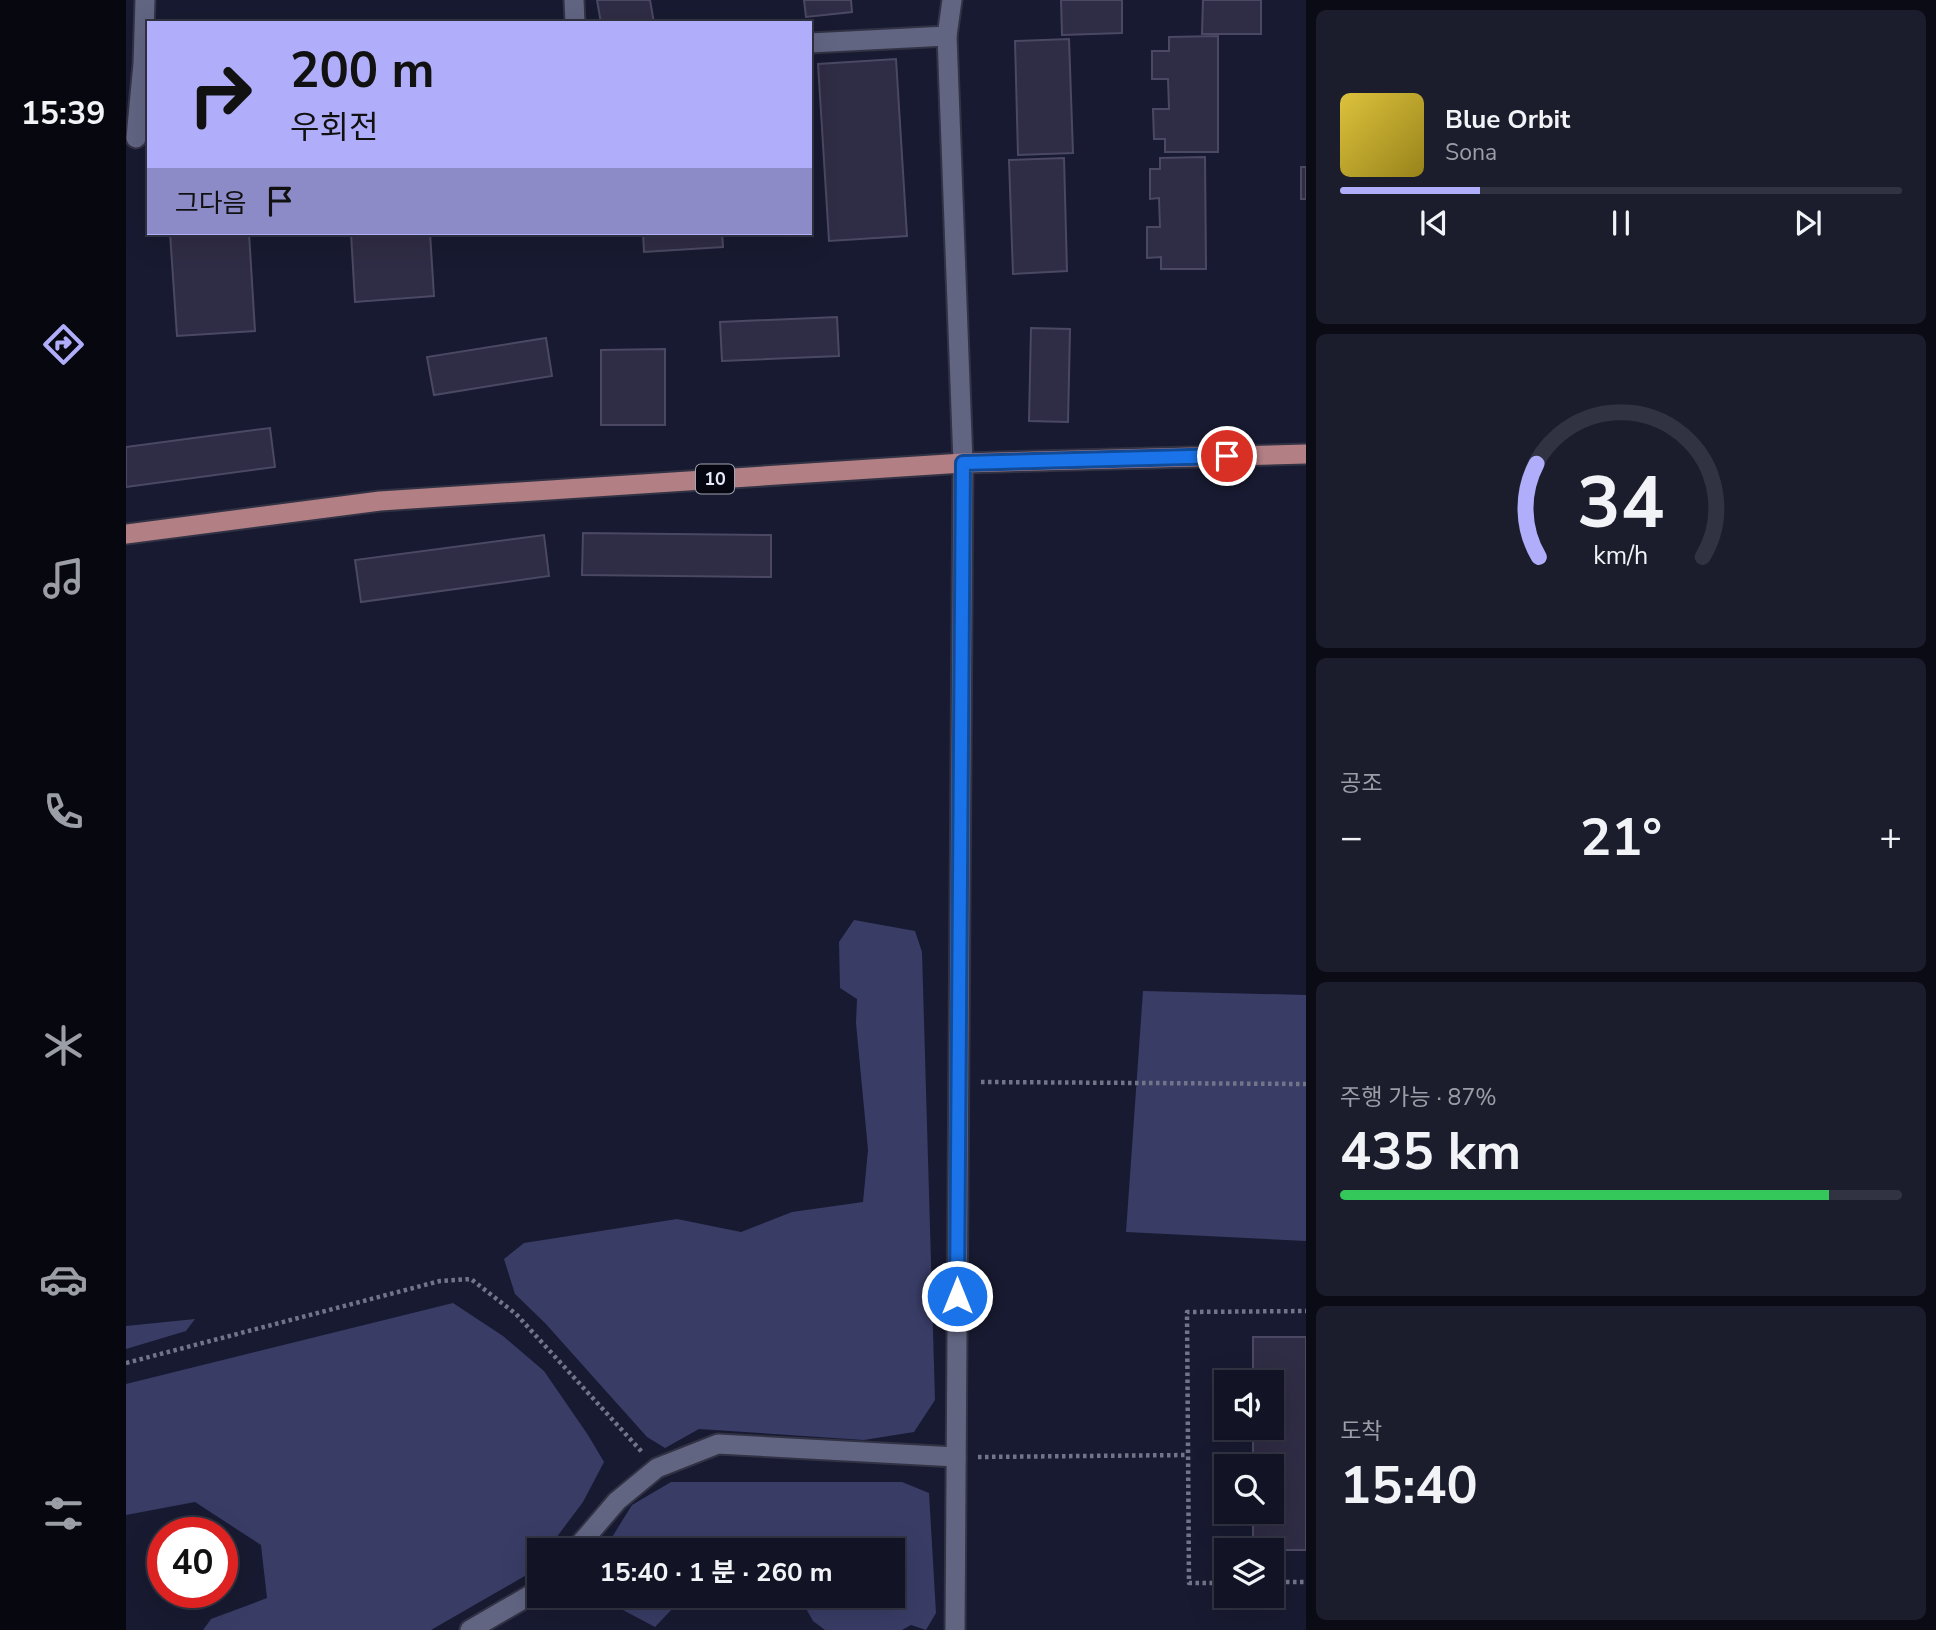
<!DOCTYPE html>
<html lang="ko">
<meta charset="utf-8">
<style>
body{margin:0;font-family:"Nunito Sans","Noto Sans KR",sans-serif;background:#1b1d2d;color:#f1f3f6;height:100vh;display:flex;flex-direction:column;font-size:26px;white-space:nowrap}
*{box-sizing:border-box;margin:0}
p{font-size:23px;color:#9c9ea7}
.icon{flex:none;width:38px;height:38px;fill:none;stroke:currentColor;stroke-width:2;stroke-linecap:round;stroke-linejoin:round}
.map{position:relative;flex:1;overflow:hidden}
.panel{display:flex;flex-direction:column;gap:10px;padding:10px;background:#0a0b14;width:630px}
.panel>*{flex:none}
.banner{position:absolute;left:21px;top:21px;width:665px;height:214px;border-radius:0px;box-shadow:0 7px 28px #0002,0 0 0 2px #313342;background:#b0aefa;color:#111;overflow:hidden}
.controls{position:absolute;left:1088px;top:1370px;display:grid;gap:14px}
.controls a{display:grid;place-items:center;width:70px;height:70px;border-radius:0px;background:#121425;box-shadow:0 7px 28px #0002,0 0 0 2px #313342;font-size:35px}
.speed{position:absolute;left:21px;top:1517px;display:flex;gap:14px;font-size:35px;font-weight:700;text-align:center}
.speed>*{display:grid;place-content:center;width:91px;height:91px;border-radius:50%;background:#121425;box-shadow:0 7px 28px #0002,0 0 0 2px #313342;line-height:1}
.speed .limit{border:10px solid #d22;background:#fff;color:#111}
.pin{position:absolute;display:grid;place-items:center;width:60px;height:60px;color:#fff;margin:-30px;border:4px solid #fff;border-radius:50%;box-shadow:0 2px 7px #0007}
.me{position:absolute;width:77px;margin:-38px;rotate:0deg;stroke-linejoin:round;filter:drop-shadow(0 0 5px #0008)}
.turn{display:flex;align-items:center;gap:24px;height:147px;padding:0 28px;font-size:32px}
.turn .icon{width:91px;height:91px;stroke-width:2.5}
.turn b{display:block;font-size:49px;line-height:60px}
.then{display:flex;align-items:center;height:66px;padding:0 28px;background:#0003;gap:14px;font-size:26px}
.big{font-size:52px;font-weight:700;line-height:1.1}
.panel .tile{flex:1;display:flex;flex-direction:column;justify-content:center;gap:10px;min-width:0;padding:0 24px;border-radius:10px;background:#1b1d2d}
.panel .dial{align-items:center;gap:0}
.dial svg{height:182px;overflow:visible;fill:none;stroke:#313342;stroke-width:7;stroke-linecap:round;text-anchor:middle}
.dial text{fill:#f1f3f6;stroke:none}
.song{display:flex;align-items:center;gap:21px}
.cover{width:84px;height:84px;border-radius:10px;background:linear-gradient(135deg,hsl(50 70% 55%),hsl(50 70% 35%))}
.played{height:7px;border-radius:4px;background:linear-gradient(90deg,#b0aefa 25%,#313342 25%)}
.keys{display:flex;justify-content:space-around;direction:ltr}
.heat{display:flex;justify-content:space-between;align-items:center;font-size:38px;direction:ltr}
.charge{height:10px;border-radius:5px;background:linear-gradient(90deg,#34c759 87%,#313342 0)}
.trip{position:absolute;left:401px;top:1538px;width:378px;height:70px;border-radius:0px;background:#121425;box-shadow:0 7px 28px #0002,0 0 0 2px #313342;font-weight:700;line-height:70px;text-align:center}
main{display:flex;flex:1;min-height:0}
.tab-bar{display:flex;flex-direction:column;width:126px;justify-content:space-around;align-items:center;background:#07080f;color:#9c9ea7}
.tab-bar .icon{width:49px;height:49px}
.tab-bar .on{color:#b0aefa}
.tab-bar b{font-size:32px;color:#f1f3f6}
.map>svg:first-child{display:block}
.forest{fill:#393c65}
.building{fill:#2f2c45;stroke:#4b4863;stroke-width:2}
.lines{fill:none;stroke-linecap:round;stroke-linejoin:round}
.minor-casing{stroke:#323245;stroke-width:23}
.tertiary-casing{stroke:#323245;stroke-width:23}
.primary-casing{stroke:#323245;stroke-width:23}
.path{stroke:#727589;stroke-width:4.5;stroke-dasharray:3.5 3.5;stroke-linecap:butt}
.minor{stroke:#626582;stroke-width:19}
.tertiary{stroke:#626582;stroke-width:19}
.primary{stroke:#b27f84;stroke-width:19}
.route-casing{stroke:#114b97;stroke-width:18}
.route{stroke:#1a73e8;stroke-width:12}
.labels{text-anchor:middle;stroke-width:7;stroke-linejoin:round;paint-order:stroke}
.shield{fill:#060610;stroke:#a3a5b3;stroke-width:2}
.shield-label{font-size:18px;font-weight:bold;fill:#e6e9f9}
</style>
<main>
<nav class="tab-bar">
<b>15:39</b>
<svg class="icon on" aria-label="directions" viewBox="0 0 24 24"><path d="M12 3l9 9-9 9-9-9zM9 14v-3h6M13 9l2 2-2 2"/></svg>
<svg class="icon" aria-label="music" viewBox="0 0 24 24"><path d="M9 18V5l10-2v13"/><circle cx="6" cy="18" r="3"/><circle cx="16" cy="16" r="3"/></svg>
<svg class="icon" aria-label="phone" viewBox="0 0 24 24"><path d="M5 4h4l2 5-3 2q2 4 5 5l2-3 5 2v4C11 20 4 13 5 4z"/></svg>
<svg class="icon" aria-label="climate" viewBox="0 0 24 24"><path d="M12 3v18M4 7l16 10M4 17L20 7"/></svg>
<svg class="icon" aria-label="car" viewBox="0 0 24 24"><path d="M5 17H2v-5l4-1 3-4h7l3 4 3 1v5h-3M9 17h6M6 11h13"/><circle cx="7" cy="17" r="2"/><circle cx="17" cy="17" r="2"/></svg>
<svg class="icon" aria-label="filters" viewBox="0 0 24 24"><path d="M4 7h16M4 17h16"/><circle cx="9" cy="7" r="2"/><circle cx="15" cy="17" r="2"/></svg>
</nav>
<div class="map">
<svg width="1180" height="1630" viewBox="0 0 1180 1630">
<rect width="100%" height="100%" fill="#181a31"/>
<g class="forest">
<polygon points="728,920 789,931 796,952 809,1400 788,1432 738,1440 573,1429 539,1448 521,1437 419,1323 389,1294 378,1259 398,1243 551,1219 615,1232 666,1212 737,1202 742,1150 730,1023 731,999 714,988 713,942"/>
<polygon points="1017,991 1180,995 1180,1241 1000,1232"/>
<polygon points="327,1303 377,1336 418,1371 462,1435 478,1462 457,1502 421,1550 413,1550 413,1561 404,1573 305,1630 77,1630 85,1619 141,1598 135,1545 69,1502 0,1515 0,1384"/>
<polygon points="69,1319 60,1331 0,1349 0,1326"/>
<polygon points="545,1482 776,1482 803,1493 810,1613 800,1630 785,1625 776,1630 699,1630 687,1621 673,1596 766,1596 766,1550 478,1550 506,1505"/>
<polygon points="477,1596 631,1596 551,1604 529,1627 478,1600"/>
</g>
<g class="building">
<polygon points="471,0 524,0 528,23 475,23"/>
<polygon points="678,0 725,0 726,12 680,17"/>
<polygon points="935,0 996,0 996,33 936,35"/>
<polygon points="1077,0 1135,0 1135,34 1076,34"/>
<polygon points="1092,36 1092,152 1039,152 1039,139 1028,139 1027,109 1043,109 1042,79 1026,79 1026,51 1043,51 1043,37"/>
<polygon points="943,39 947,153 892,155 889,41"/>
<polygon points="770,59 781,236 703,241 692,64"/>
<polygon points="1079,157 1080,269 1035,269 1035,257 1021,258 1021,227 1034,227 1033,198 1024,199 1024,169 1034,169 1034,158"/>
<polygon points="938,158 941,271 887,274 883,160"/>
<rect x="1175" y="167" width="5" height="32"/>
<polygon points="44,233 123,233 129,331 51,336"/>
<polygon points="225,233 304,233 308,296 229,302"/>
<polygon points="517,233 596,233 597,247 518,252"/>
<polygon points="711,317 713,356 596,361 594,322"/>
<polygon points="905,328 944,329 942,422 903,421"/>
<polygon points="420,338 426,376 308,395 301,357"/>
<polygon points="539,349 539,425 475,425 475,350"/>
<polygon points="144,428 149,467 0,487 0,447"/>
<polygon points="457,533 645,535 645,577 456,575"/>
<polygon points="418,535 423,576 235,602 229,560"/>
<polygon points="1127,1337 1180,1337 1180,1550 1127,1550 1127,1512 1146,1512 1146,1466 1127,1466 1127,1428 1146,1428 1146,1382 1127,1382"/>
</g>
<g class="lines">
<defs>
<g id="minor">
<polyline points="448,0 449,23"/>
<polyline points="684,43 821,36"/>
<polyline points="10,138 17,64 19,0"/>
<polyline points="449,1550 491,1501 531,1468 592,1444 830,1457"/>
<polyline points="344,1630 413,1590"/>
</g>
<polyline id="tertiary" points="826,0 821,36 837,463 829,1630"/>
<polyline id="primary" points="0,534 254,501 837,463 1180,454"/>
</defs>
<use href="#minor" class="minor-casing"/>
<use href="#tertiary" class="tertiary-casing"/>
<use href="#primary" class="primary-casing"/>
<g class="path">
<polyline points="855,1082 1180,1084"/>
<polyline points="0,1363 314,1281 345,1279 390,1314 516,1452"/>
<polyline points="852,1457 1062,1455"/>
<polyline points="1146,1582 1180,1582"/>
<polyline points="1101,1583 1063,1583 1061,1312 1180,1311"/>
</g>
<use href="#minor" class="minor"/>
<use href="#tertiary" class="tertiary"/>
<use href="#primary" class="primary"/>
</g>
<g class="lines">
<defs>
<polyline id="route" points="831,1296 837,463 1101,456"/>
</defs>
<use href="#route" class="route-casing"/>
<use href="#route" class="route"/>
</g>
<g class="labels">
<rect class="shield" x="570" y="464.5" width="38" height="29" rx="5"/>
<g class="shield-label">
<text x="589" y="485">10</text>
</g>
</g>
</svg>
<div class="controls">
<a><svg class="icon" aria-label="sound" viewBox="0 0 24 24"><path d="M4 9h4l5-4v14l-5-4H4zM17 9q2 3 0 6"/></svg></a>
<a><svg class="icon" aria-label="search" viewBox="0 0 24 24"><circle cx="10" cy="10" r="6"/><path d="M15 15l6 6"/></svg></a>
<a><svg class="icon" aria-label="layers" viewBox="0 0 24 24"><path d="M12 4l9 5-9 5-9-5zM3 14l9 5 9-5"/></svg></a>
</div>
<div class="speed"><div class="limit">40</div></div>
<div class="pin" style="left:1101px;top:456px;background:#d93025"><svg class="icon" aria-label="arrive" viewBox="0 0 24 24"><path d="M6 21V4h12l-3 4 3 4H6"/></svg></div>
<svg class="me" style="left:831px;top:1296px" viewBox="-20 -20 40 40"><circle r="17" fill="#1a73e8" stroke="#fff" stroke-width="3"/><path d="M0-11L8 9 0 5-8 9z" fill="#fff"/></svg>
<div class="trip">15:40 · 1 분 · 260 m</div>
<div class="banner">
<div class="turn"><svg class="icon" aria-label="right" viewBox="0 0 24 24"><path d="M7 20v-9h11M14 6l5 5-5 5"/></svg><div><b>200 m</b>우회전</div></div>
<div class="then">그다음<svg class="icon" aria-label="arrive" viewBox="0 0 24 24"><path d="M6 21V4h12l-3 4 3 4H6"/></svg></div>
</div>
</div>
<section class="panel">
<div class="tile">
<div class="song"><i class="cover"></i><div><b>Blue Orbit</b><p>Sona</p></div></div>
<div class="played"></div>
<div class="keys"><svg class="icon" aria-label="previous" viewBox="0 0 24 24"><path d="M18 5L8 12l10 7zM5 5v14"/></svg><svg class="icon" aria-label="pause" viewBox="0 0 24 24"><path d="M8 5v14M16 5v14"/></svg><svg class="icon" aria-label="next" viewBox="0 0 24 24"><path d="M6 5l10 7-10 7zM19 5v14"/></svg></div>
</div>
<div class="tile dial"><svg viewBox="0 0 100 80">
<path d="M14 69A42 42 0 1 1 86 69"/>
<path d="M14 69A42 42 0 0 1 13 28" stroke="#b0aefa"/>
<text x="50" y="56" font-size="32" font-weight="700">34</text>
<text x="50" y="72" font-size="11">km/h</text>
</svg></div>
<div class="tile"><p>공조</p>
<div class="heat"><a>−</a><b class="big">21°</b><a>+</a></div>
</div>
<div class="tile"><p>주행 가능 · 87%</p><b class="big">435 km</b><div class="charge"></div></div>
<div class="tile"><p>도착</p><b class="big">15:40</b></div>
</section>
</main>
